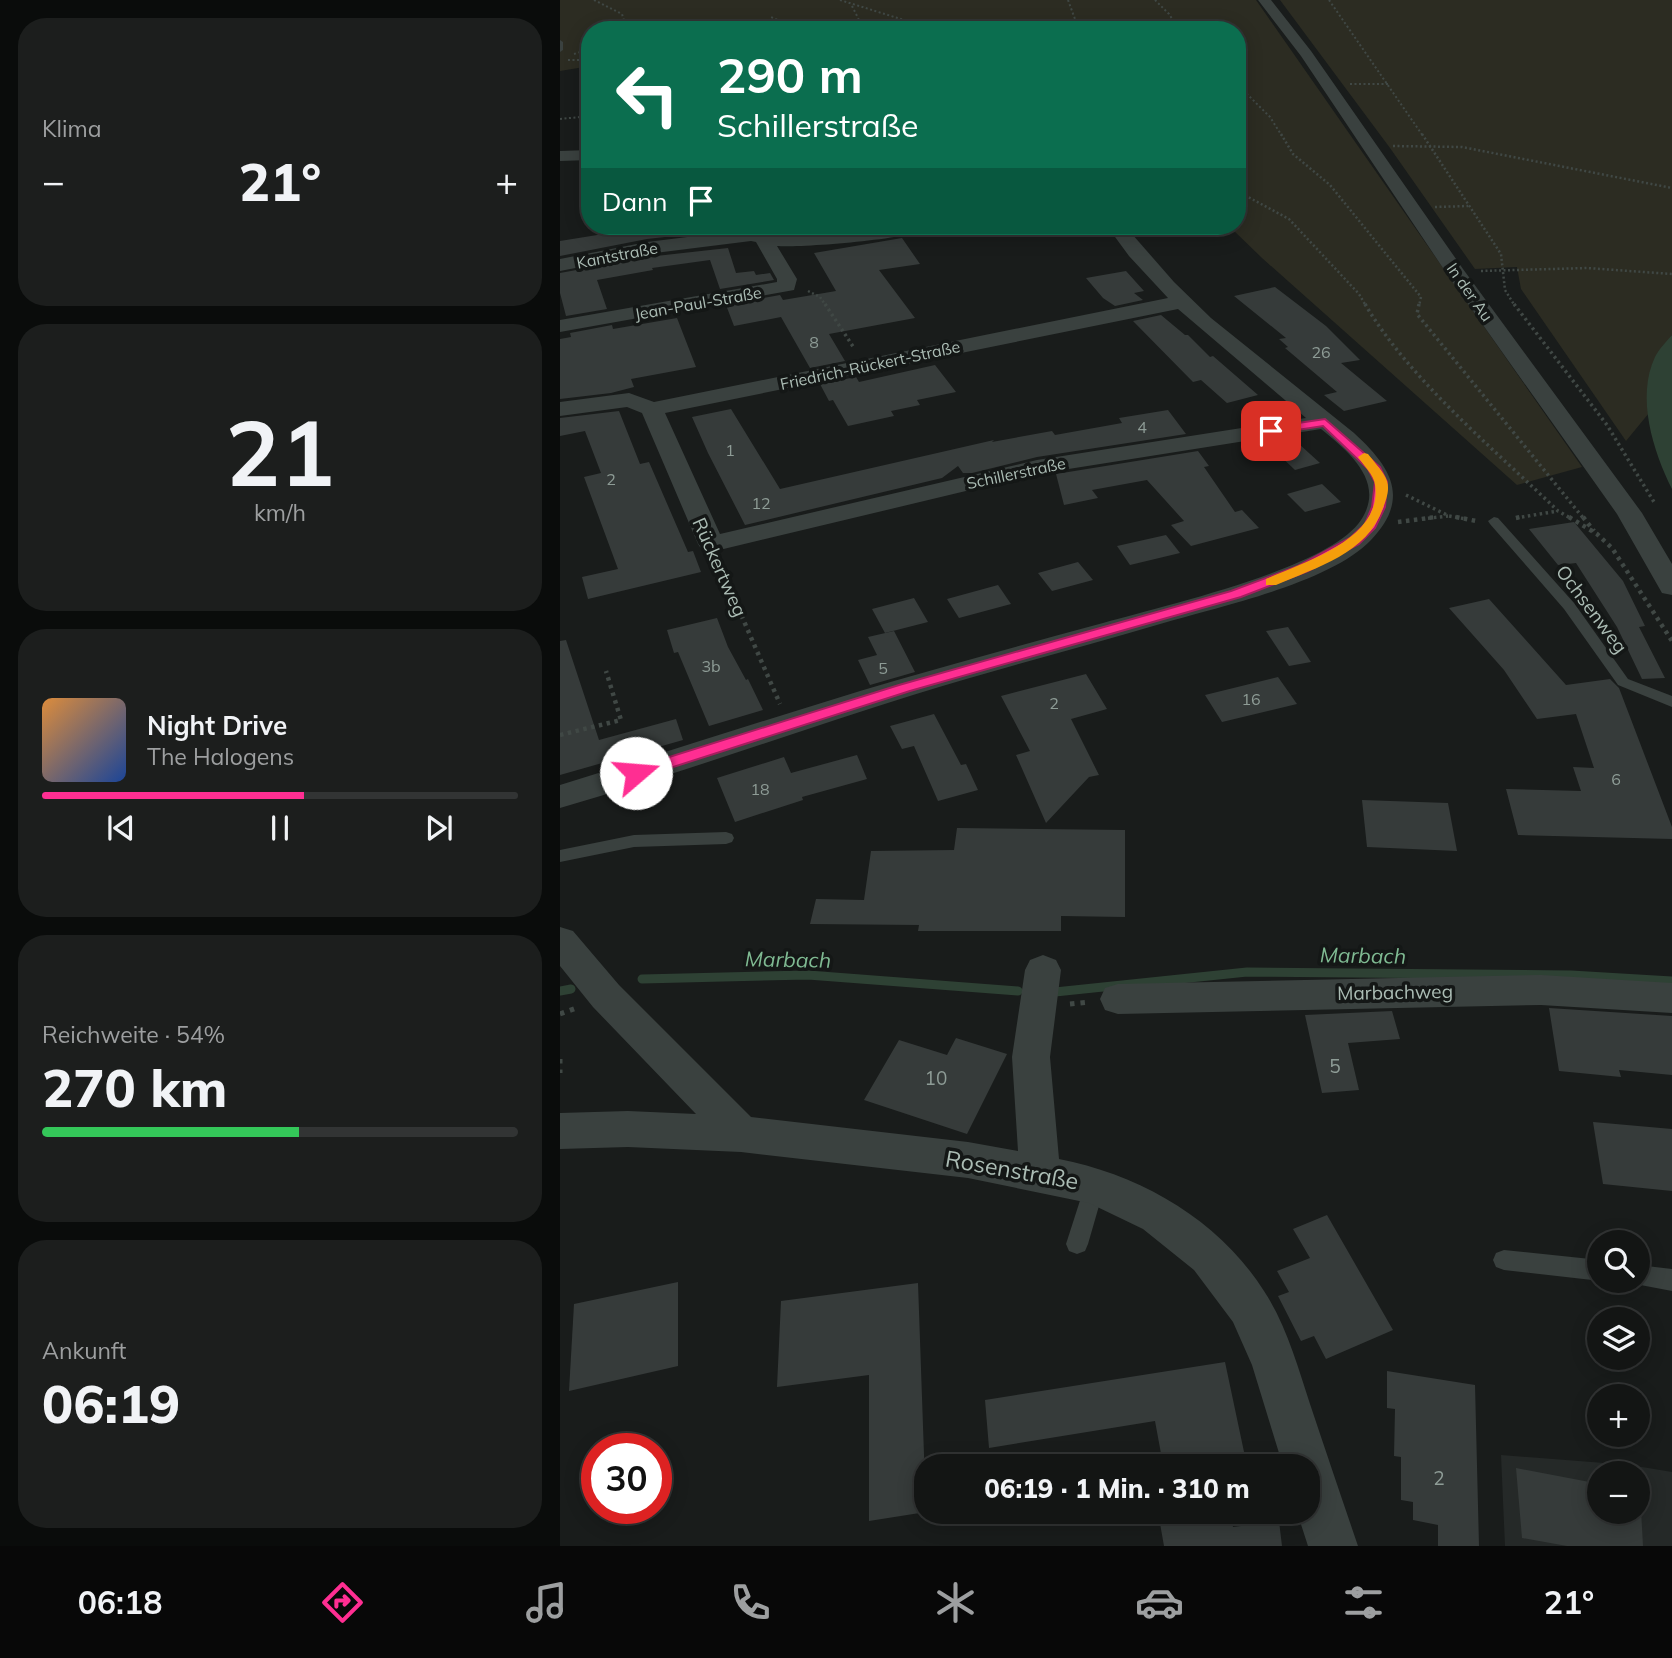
<!DOCTYPE html>
<html lang="de">
<meta charset="utf-8">
<style>
body{margin:0;font-family:Mulish,sans-serif;background:#1c1e1d;color:#f1f3f6;height:100vh;display:flex;flex-direction:column;font-size:26px;white-space:nowrap}
*{box-sizing:border-box;margin:0}
p{font-size:23px;color:#9d9fa0}
.icon{flex:none;width:38px;height:38px;fill:none;stroke:currentColor;stroke-width:2;stroke-linecap:round;stroke-linejoin:round}
.map{position:relative;flex:1;overflow:hidden}
.panel{display:flex;flex-direction:column;gap:18px;padding:18px;background:#0a0c0b;width:560px}
.panel>*{flex:none}
.hud{position:absolute;left:21px;top:21px;width:665px;height:214px;border-radius:28px;box-shadow:0 4px 18px #0003,0 0 0 2px #323434;background:#0b6e4f;color:#fff;overflow:hidden}
.tools{position:absolute;left:1027px;top:1230px;display:grid;gap:14px}
.tools a{display:grid;place-items:center;width:63px;height:63px;border-radius:50%;background:#131514;box-shadow:0 4px 18px #0003,0 0 0 2px #323434;font-size:35px}
.speed{position:absolute;left:21px;top:1433px;display:flex;gap:14px;font-size:35px;font-weight:700;text-align:center}
.speed>*{display:grid;place-content:center;width:91px;height:91px;border-radius:50%;background:#131514;box-shadow:0 4px 18px #0003,0 0 0 2px #323434;line-height:1}
.speed .limit{border:10px solid #d22;background:#fff;color:#111}
.pin{position:absolute;display:grid;place-items:center;width:60px;height:60px;color:#fff;margin:-30px;border-radius:14px;box-shadow:0 4px 10px #0006}
.me{position:absolute;width:77px;margin:-38px;rotate:72deg;stroke-linejoin:round;filter:drop-shadow(0 0 5px #0008)}
.turn{display:flex;align-items:center;gap:24px;height:147px;padding:0 21px;font-size:32px}
.turn .icon{width:91px;height:91px;stroke-width:2.5}
.turn b{display:block;font-size:49px;line-height:60px}
.then{display:flex;align-items:center;height:66px;padding:0 21px;background:#0003;gap:14px;font-size:26px}
.big{font-size:52px;font-weight:800;line-height:1.1}
.panel .tile{flex:1;display:flex;flex-direction:column;justify-content:center;gap:10px;min-width:0;padding:0 24px;border-radius:28px;background:#1c1e1d}
.panel .dial{align-items:center;gap:0}
.dial b{font-size:91px;line-height:1}
.song{display:flex;align-items:center;gap:21px}
.cover{width:84px;height:84px;border-radius:10px;background:linear-gradient(135deg,hsl(30 70% 55%),hsl(220 70% 35%))}
.played{height:7px;border-radius:4px;background:linear-gradient(90deg,#ff2e92 55%,#323434 55%)}
.keys{display:flex;justify-content:space-around;direction:ltr}
.heat{display:flex;justify-content:space-between;align-items:center;font-size:38px;direction:ltr}
.charge{height:10px;border-radius:5px;background:linear-gradient(90deg,#34c759 54%,#323434 0)}
.trip{position:absolute;left:354px;top:1454px;width:406px;height:70px;border-radius:28px;background:#131514;box-shadow:0 4px 18px #0003,0 0 0 2px #323434;font-weight:800;line-height:70px;text-align:center}
.menu{display:flex;height:112px;justify-content:space-around;align-items:center;background:#080808;color:#9d9fa0}
.menu .icon{width:49px;height:49px}
.menu .on{color:#ff2e92}
.menu b{font-size:32px;color:#f1f3f6}
main{display:flex;flex:1;min-height:0}
.map>svg:first-child{display:block}
.built{fill:#252928;fill-rule:evenodd}
.green{fill:#2c2c22}
.water{fill:#2e4134}
.lines{fill:none;stroke-linecap:round;stroke-linejoin:round}
.stream{stroke:#2e4134;stroke-width:9}
.building{fill:#363b3a}
.path-far4{stroke:#404845;stroke-width:2;stroke-dasharray:2 2.5;stroke-linecap:butt}
.path-far3{stroke:#404845;stroke-width:2.5;stroke-dasharray:2 2.5;stroke-linecap:butt}
.path-far2{stroke:#404845;stroke-width:3.5;stroke-dasharray:2.5 3.5;stroke-linecap:butt}
.path-far1{stroke:#404845;stroke-width:4.5;stroke-dasharray:3.5 4.5;stroke-linecap:butt}
.path{stroke:#404845;stroke-width:5;stroke-dasharray:4.5 6;stroke-linecap:butt}
.service{fill:#3a413f;fill-rule:evenodd}
.minor{fill:#3a413f;fill-rule:evenodd}
.route{fill:#ff2e92;stroke:#a61e5f;stroke-width:2}
.slow{fill:#f59e0b}
.labels{text-anchor:middle;stroke-width:7;stroke-linejoin:round;paint-order:stroke}
.far-street-label{font-size:16px;fill:#abbcb4;stroke:#141716}
.number-label{font-size:16px;fill:#8e9c96}
.street-label{font-size:19px;fill:#abbcb4;stroke:#141716}
.near-number-label{font-size:19px;fill:#8e9c96}
.water-label{font-size:21px;font-style:italic;fill:#7fba92;stroke:#141716}
.near-street-label{font-size:23px;fill:#abbcb4;stroke:#141716}
</style>
<main>
<section class="panel">
<div class="tile"><p>Klima</p>
<div class="heat"><a>−</a><b class="big">21°</b><a>+</a></div>
</div>
<div class="tile dial"><b>21</b><p>km/h</p></div>
<div class="tile">
<div class="song"><i class="cover"></i><div><b>Night Drive</b><p>The Halogens</p></div></div>
<div class="played"></div>
<div class="keys"><svg class="icon" aria-label="previous" viewBox="0 0 24 24"><path d="M18 5L8 12l10 7zM5 5v14"/></svg><svg class="icon" aria-label="pause" viewBox="0 0 24 24"><path d="M8 5v14M16 5v14"/></svg><svg class="icon" aria-label="next" viewBox="0 0 24 24"><path d="M6 5l10 7-10 7zM19 5v14"/></svg></div>
</div>
<div class="tile"><p>Reichweite · 54%</p><b class="big">270 km</b><div class="charge"></div></div>
<div class="tile"><p>Ankunft</p><b class="big">06:19</b></div>
</section>
<div class="map">
<svg width="1112" height="1546" viewBox="0 0 1112 1546">
<rect width="100%" height="100%" fill="#191c1b"/>
<path class="built" d="M941,1455L1070,1465L1112,1472V1546H945ZM1040,1474H1078V1512H1040Z"/>
<g class="green">
<polygon points="0,0 696,0 1022,467 957,485 702,258 669,226 677,226 677,30 30,30 30,66 0,71"/>
<path d="M720,0H1112V335C1094,359 1084,382 1089,413L1066,441L961,289L957,267L915,269L830,148Z"/>
</g>
<path class="water" d="M1112,335V489C1093,451 1076,397 1095,357C1099,349 1107,341 1112,335Z"/>
<g class="lines">
<g class="stream">
<polyline points="82,979 248,975 458,991"/>
<polyline points="0,991 11,989"/>
<polyline points="495,992 687,972 1011,975 1112,981"/>
</g>
</g>
<g class="building">
<polygon points="93,226 137,226 141,233 87,239 0,256 0,241"/>
<polygon points="342,238 360,264 319,270 355,318 269,334 285,361 250,368 221,317 174,326 166,305 220,295 223,300 276,291 254,253"/>
<polygon points="168,248 176,273 194,271 196,275 210,273 214,280 160,289 150,260 92,268 93,270 37,280 47,309 6,316 0,293 0,273 87,257"/>
<polygon points="566,271 584,291 574,293 583,300 555,306 543,298 526,278"/>
<polygon points="715,287 766,326 800,360 781,363 827,401 784,411 764,395 777,392 725,348 728,347 719,339 726,338 674,296"/>
<polygon points="601,315 625,335 628,335 650,357 653,356 698,395 667,403 641,380 633,382 573,321"/>
<polygon points="117,318 136,367 71,379 74,387 51,393 0,399 0,339 11,337 10,333 52,325 53,329"/>
<polygon points="375,365 396,392 357,400 360,405 331,411 334,416 288,426 273,400 269,401 260,384 296,377 299,382"/>
<polygon points="171,409 220,489 434,440 432,442 492,431 495,435 562,423 559,418 608,410 626,434 477,457 412,473 403,473 398,466 382,478 185,525 148,453 132,417"/>
<polygon points="59,411 80,464 89,462 128,552 133,551 141,572 28,599 22,577 58,569 24,477 41,473 25,431 0,436 0,418"/>
<polygon points="739,444 760,463 735,470 714,450"/>
<polygon points="638,451 649,466 644,467 675,512 682,510 699,528 631,546 611,525 624,521 587,480 532,490 538,498 504,505 496,474"/>
<polygon points="762,484 781,502 745,512 727,494"/>
<polygon points="1014,522 1063,581 1085,626 1079,627 1105,678 1082,679 1057,627 1016,563 998,565 969,529"/>
<polygon points="606,535 620,553 570,565 557,546"/>
<polygon points="518,562 533,580 492,591 478,573"/>
<polygon points="438,585 451,604 399,618 387,599"/>
<polygon points="354,598 368,622 325,633 312,609"/>
<polygon points="929,599 1006,685 1050,679 1059,688 1112,827 1112,839 958,835 946,789 1021,791 1013,767 1034,768 1016,714 977,719 944,670 889,608"/>
<polygon points="157,618 168,647 186,680 188,679 203,710 149,726 118,652 114,653 107,630"/>
<polygon points="728,627 751,662 729,666 706,631"/>
<polygon points="334,631 355,672 310,685 298,660 317,655 308,637"/>
<polygon points="6,640 39,740 116,719 123,740 0,775 0,641"/>
<polygon points="526,674 547,709 511,719 539,775 529,777 486,823 456,755 470,751 441,696"/>
<polygon points="718,677 737,704 662,722 645,695"/>
<polygon points="374,714 401,765 406,764 418,790 378,801 354,746 342,749 330,726"/>
<polygon points="297,755 307,779 242,797 243,800 175,822 157,778 224,757 231,773"/>
<polygon points="802,800 888,803 897,851 807,847"/>
<polygon points="397,828 565,830 565,917 501,916 501,931 358,931 359,925 250,924 256,899 304,900 311,851 394,850"/>
<polygon points="989,1008 1112,1016 1112,1075 1059,1070 1061,1077 999,1071"/>
<polygon points="832,1011 840,1039 788,1043 799,1090 762,1093 745,1015"/>
<polygon points="396,1038 447,1054 407,1134 304,1100 339,1040 387,1055"/>
<polygon points="1033,1122 1112,1129 1112,1191 1043,1184"/>
<polygon points="767,1215 833,1330 766,1359 754,1336 741,1341 718,1296 729,1292 717,1271 750,1258 733,1229"/>
<polygon points="118,1282 118,1366 9,1391 14,1304"/>
<polygon points="358,1283 366,1512 309,1521 309,1375 217,1387 221,1301"/>
<polygon points="665,1362 687,1466 622,1466 620,1456 602,1459 595,1421 429,1448 425,1400"/>
<polygon points="827,1371 915,1385 919,1546 878,1546 878,1525 853,1520 853,1502 841,1500 841,1457 834,1456 835,1409 827,1408"/>
<polygon points="956,1468 1040,1484 1040,1512 1078,1512 1080,1491 1083,1546 1007,1546 962,1538"/>
<polygon points="598,1512 670,1512 673,1527 719,1521 722,1546 604,1546"/>
</g>
<g class="lines">
<g class="path-far4">
<polyline points="34,0 62,14 67,30"/>
<polyline points="280,0 376,30"/>
<polyline points="508,0 519,30"/>
<polyline points="595,0 609,14 619,30"/>
<polyline points="769,0 863,136"/>
<polyline points="292,6 304,30"/>
<polyline points="208,30 211,17 241,30"/>
<polyline points="14,54 30,49"/>
<polyline points="8,60 30,60"/>
<polyline points="677,84 710,117 722,136"/>
<polyline points="790,84 829,84"/>
<polyline points="0,119 30,116"/>
</g>
<g class="path-far3">
<polyline points="721,134 733,154 770,185 861,297 859,306"/>
<polyline points="862,134 941,254 945,290 955,306"/>
<polyline points="833,146 902,147 1112,188"/>
<polyline points="677,191 729,219 799,294 806,306"/>
<polyline points="875,207 908,206"/>
<polyline points="921,271 1027,268 1112,274"/>
<polyline points="248,291 260,297 266,306"/>
</g>
<g class="path-far2">
<polyline points="265,304 294,348"/>
<path d="M805,304C849,379 935,450 998,511L1012,519"/>
<polyline points="859,304 857,314 1024,519"/>
<polyline points="954,304 1047,425 1094,502"/>
<polyline points="846,495 889,516 906,519"/>
<polyline points="956,518 998,511"/>
<polyline points="862,519 888,516"/>
</g>
<g class="path-far1">
<polyline points="896,517 916,521"/>
<polyline points="1009,517 1037,534 1052,548 1112,641"/>
<polyline points="1023,517 1034,531"/>
<polyline points="956,518 960,517"/>
<polyline points="838,522 876,517"/>
<polyline points="159,564 220,704"/>
<polyline points="0,735 61,720 46,671"/>
</g>
<g class="path">
<polyline points="510,1004 529,1002"/>
<polyline points="0,1014 19,1007"/>
<polyline points="0,1059 0,1073"/>
</g>
<g class="service">
<polygon points="0,40 3,42 3,50 0,52"/>
<polygon points="934,517 938,518 1014,603 1068,679 1112,696 1112,707 1058,685 1004,609 930,524 928,521"/>
<polygon points="166,832 172,834 174,838 172,842 166,844 74,847 0,862 0,850 74,835"/>
<polygon points="535,1176 542,1178 545,1185 528,1244 525,1251 517,1254 509,1251 506,1244 525,1185 528,1178"/>
<polygon points="944,1250 1040,1260 1041,1281 944,1270 936,1267 933,1260 936,1253"/>
<polygon points="1078,1265 1112,1269 1112,1291 1070,1283 1069,1281 1078,1281"/>
</g>
<g class="minor">
<polygon points="698,0 711,0 751,51 903,269 1082,513 1112,564 1112,595 1102,593 1057,514 889,277 741,56"/>
<polygon points="30,150 30,160 0,161 0,151"/>
<path d="M329,226H372C361,239 239,248 217,246L237,279L234,290L0,332V320L217,282V279L196,242L191,241L87,254L0,271V259L87,242L192,229L209,234L250,235Z"/>
<path d="M547,226H565L614,282L651,318L794,433C831,467 851,498 811,540C771,582 663,606 607,622C522,647 437,669 353,695C235,732 118,774 0,808V785C111,751 222,714 334,681C403,661 473,642 543,623C601,606 769,569 801,520C826,482 789,452 761,429L477,474L151,552L142,550L138,544L82,413L67,407L0,416V402L69,393L94,402L608,298L569,256ZM618,309L746,418L477,460L160,534L105,413Z"/>
<path d="M0,927L13,931L59,985L191,1117L408,1142L458,1151L452,1057L465,970L470,960L483,955L496,960L501,970L490,1057L499,1159C581,1175 659,1220 704,1291C726,1324 738,1367 750,1404C766,1452 782,1499 798,1546H748L737,1512H747V1466H723L692,1365L673,1322L634,1270L583,1229L529,1203L408,1178L181,1152L68,1147L0,1149V1113L68,1111L136,1114L33,1007L0,966Z"/>
<polygon points="981,975 1112,983 1112,1013 981,1005 558,1014 545,1010 540,999 545,988 558,984"/>
</g>
</g>
<polygon class="route" points="765,419 820,467 827,482 825,507 815,528 799,544 748,571 681,597 350,691 82,777 71,777 68,773 71,769 339,685 671,591 738,566 790,538 805,524 812,507 815,482 808,469 763,426 711,434 706,431 711,427"/>
<path class="slow" d="M804,453L808,454C814,462 824,472 827,481C830,490 826,500 823,508C807,554 757,567 716,585H706V579C744,562 823,539 815,485C814,475 803,465 798,457Z"/>
<g class="labels">
<g class="far-street-label">
<text transform="translate(57 255) rotate(-11)" y="6">Kantstraße</text>
<text transform="translate(910 292) rotate(55)" y="6">In der Au</text>
<text transform="translate(138 303) rotate(-10)" y="6">Jean-Paul-Straße</text>
<text transform="translate(310 365) rotate(-12)" y="6">Friedrich-Rückert-Straße</text>
<text transform="translate(456 473) rotate(-12)" y="6">Schillerstraße</text>
</g>
<g class="number-label">
<text x="254" y="348">8</text>
<text x="761" y="358">26</text>
<text x="582" y="433">4</text>
<text x="170" y="456">1</text>
<text x="51" y="485">2</text>
<text x="201" y="509">12</text>
<text x="151" y="672">3b</text>
<text x="323" y="674">5</text>
<text x="691" y="705">16</text>
<text x="494" y="709">2</text>
<text x="1056" y="785">6</text>
<text x="200" y="795">18</text>
</g>
<g class="street-label">
<text transform="translate(160 567) rotate(66)" y="7">Rückertweg</text>
<text transform="translate(1032 609) rotate(53)" y="7">Ochsenweg</text>
<text transform="translate(835 992) rotate(-1)" y="7">Marbachweg</text>
</g>
<g class="near-number-label">
<text x="775" y="1073">5</text>
<text x="376" y="1085">10</text>
<text x="879" y="1485">2</text>
</g>
<g class="water-label">
<text transform="translate(803 956) rotate(1)" y="7">Marbach</text>
<text transform="translate(228 960) rotate(1)" y="7">Marbach</text>
</g>
<g class="near-street-label">
<text transform="translate(452 1170) rotate(10)" y="8">Rosenstraße</text>
</g>
</g>
</svg>
<div class="tools">
<a><svg class="icon" aria-label="search" viewBox="0 0 24 24"><circle cx="10" cy="10" r="6"/><path d="M15 15l6 6"/></svg></a>
<a><svg class="icon" aria-label="layers" viewBox="0 0 24 24"><path d="M12 4l9 5-9 5-9-5zM3 14l9 5 9-5"/></svg></a>
<a>+</a>
<a>−</a>
</div>
<div class="speed"><div class="limit">30</div></div>
<div class="pin" style="left:711px;top:431px;background:#d93025"><svg class="icon" aria-label="arrive" viewBox="0 0 24 24"><path d="M6 21V4h12l-3 4 3 4H6"/></svg></div>
<svg class="me" style="left:76px;top:773px" viewBox="-20 -20 40 40"><circle r="19" fill="#fff"/><path d="M0-13L10 11 0 6-10 11z" fill="#ff2e92"/></svg>
<div class="trip">06:19 · 1 Min. · 310 m</div>
<div class="hud">
<div class="turn"><svg class="icon" aria-label="left" viewBox="0 0 24 24"><path d="M17 20v-9H6M10 6l-5 5 5 5"/></svg><div><b>290 m</b>Schillerstraße</div></div>
<div class="then">Dann<svg class="icon" aria-label="arrive" viewBox="0 0 24 24"><path d="M6 21V4h12l-3 4 3 4H6"/></svg></div>
</div>
</div>
</main>
<nav class="menu">
<b>06:18</b>
<svg class="icon on" aria-label="directions" viewBox="0 0 24 24"><path d="M12 3l9 9-9 9-9-9zM9 14v-3h6M13 9l2 2-2 2"/></svg>
<svg class="icon" aria-label="music" viewBox="0 0 24 24"><path d="M9 18V5l10-2v13"/><circle cx="6" cy="18" r="3"/><circle cx="16" cy="16" r="3"/></svg>
<svg class="icon" aria-label="phone" viewBox="0 0 24 24"><path d="M5 4h4l2 5-3 2q2 4 5 5l2-3 5 2v4C11 20 4 13 5 4z"/></svg>
<svg class="icon" aria-label="climate" viewBox="0 0 24 24"><path d="M12 3v18M4 7l16 10M4 17L20 7"/></svg>
<svg class="icon" aria-label="car" viewBox="0 0 24 24"><path d="M5 17H2v-5l4-1 3-4h7l3 4 3 1v5h-3M9 17h6M6 11h13"/><circle cx="7" cy="17" r="2"/><circle cx="17" cy="17" r="2"/></svg>
<svg class="icon" aria-label="filters" viewBox="0 0 24 24"><path d="M4 7h16M4 17h16"/><circle cx="9" cy="7" r="2"/><circle cx="15" cy="17" r="2"/></svg>
<b>21°</b>
</nav>
